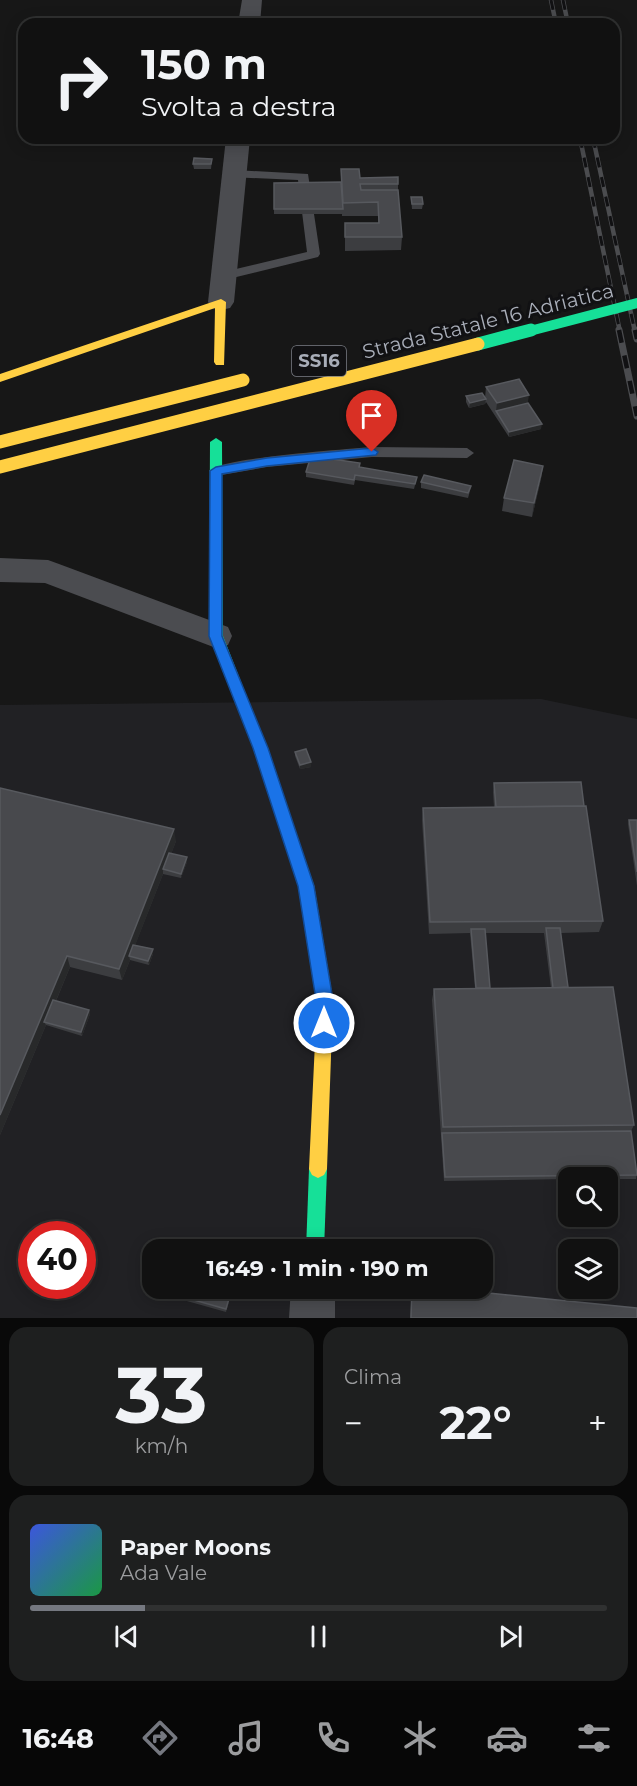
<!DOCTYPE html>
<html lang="it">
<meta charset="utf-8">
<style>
body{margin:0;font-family:Montserrat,sans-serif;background:#1e1f1f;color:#f1f3f6;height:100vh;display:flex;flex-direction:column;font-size:22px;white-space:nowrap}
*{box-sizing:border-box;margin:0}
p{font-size:20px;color:#9c9d9f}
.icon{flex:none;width:33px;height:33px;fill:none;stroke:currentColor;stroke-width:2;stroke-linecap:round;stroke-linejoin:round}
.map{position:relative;height:1318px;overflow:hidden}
.panel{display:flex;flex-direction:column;gap:9px;padding:9px;background:#090909;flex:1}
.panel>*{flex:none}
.banner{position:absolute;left:18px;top:18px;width:602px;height:126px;border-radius:18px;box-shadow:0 3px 15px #0003,0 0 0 2px #303131;background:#111;color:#f1f3f6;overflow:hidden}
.fabs{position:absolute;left:558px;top:1167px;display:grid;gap:12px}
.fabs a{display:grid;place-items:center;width:60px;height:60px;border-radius:12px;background:#111;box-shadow:0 3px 15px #0003,0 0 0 2px #303131;font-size:30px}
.speed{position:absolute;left:18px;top:1221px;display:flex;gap:12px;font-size:30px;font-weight:700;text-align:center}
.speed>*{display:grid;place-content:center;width:78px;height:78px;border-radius:50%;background:#111;box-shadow:0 3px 15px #0003,0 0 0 2px #303131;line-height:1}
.speed .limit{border:9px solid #d22;background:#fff;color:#111}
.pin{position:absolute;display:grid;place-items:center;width:51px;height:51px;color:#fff;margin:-62px -26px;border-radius:50% 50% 50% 0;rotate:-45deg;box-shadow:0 0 6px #0007}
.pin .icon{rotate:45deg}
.me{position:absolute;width:66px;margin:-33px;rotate:0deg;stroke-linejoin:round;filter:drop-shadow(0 0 4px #0008)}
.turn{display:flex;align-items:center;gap:21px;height:126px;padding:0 24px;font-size:27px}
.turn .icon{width:78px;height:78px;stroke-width:2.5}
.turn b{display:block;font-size:42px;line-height:51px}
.big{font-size:45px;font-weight:700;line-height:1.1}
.panel .card{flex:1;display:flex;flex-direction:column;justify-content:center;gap:9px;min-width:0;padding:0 21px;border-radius:18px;background:#1e1f1f}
.panel .dial{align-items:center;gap:0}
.dial b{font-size:78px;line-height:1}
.song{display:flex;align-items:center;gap:18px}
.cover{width:72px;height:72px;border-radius:9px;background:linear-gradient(135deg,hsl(230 70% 55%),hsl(140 70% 35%))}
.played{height:6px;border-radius:3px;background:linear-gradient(90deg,#757880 20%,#303131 20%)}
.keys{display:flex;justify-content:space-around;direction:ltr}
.heat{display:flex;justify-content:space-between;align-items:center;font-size:33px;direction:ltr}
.panel .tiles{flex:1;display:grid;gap:9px;grid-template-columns:1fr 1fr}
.card:last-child{grid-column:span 2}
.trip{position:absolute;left:142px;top:1239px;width:351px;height:60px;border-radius:18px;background:#111;box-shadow:0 3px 15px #0003,0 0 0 2px #303131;font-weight:700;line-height:60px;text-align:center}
.dock{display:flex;height:96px;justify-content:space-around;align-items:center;background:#070707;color:#9c9d9f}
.dock .icon{width:42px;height:42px}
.dock .current{color:#757880}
.dock b{font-size:27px;color:#f1f3f6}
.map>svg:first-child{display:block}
.built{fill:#212124;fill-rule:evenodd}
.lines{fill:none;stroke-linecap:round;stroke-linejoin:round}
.lane{fill:#4b4c50;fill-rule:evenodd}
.street{fill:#4b4c50;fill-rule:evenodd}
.fast{fill:#16e098;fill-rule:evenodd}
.slow{fill:#ffcf43;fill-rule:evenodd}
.rail-far1-casing{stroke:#4b4c4f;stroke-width:4.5}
.rail-casing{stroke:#4b4c4f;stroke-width:7}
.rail-far1{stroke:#111113;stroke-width:3;stroke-dasharray:10;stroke-linecap:butt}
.rail{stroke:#111113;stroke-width:4.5;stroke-dasharray:13;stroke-linecap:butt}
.fast-bridge-far1{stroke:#16e098;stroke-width:10}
.fast-bridge{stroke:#16e098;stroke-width:13}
.slow-bridge{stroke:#ffcf43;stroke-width:13}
.wall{fill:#3c3d40;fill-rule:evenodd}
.shaded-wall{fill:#28292a}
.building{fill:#48494d;stroke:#57595e;stroke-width:1.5}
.route{fill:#1a73e8;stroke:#114b97;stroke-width:1.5}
.labels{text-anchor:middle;stroke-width:6;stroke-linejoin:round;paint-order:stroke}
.shield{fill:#111113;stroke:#7b7e86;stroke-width:1.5}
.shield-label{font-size:18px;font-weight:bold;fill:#a8adb8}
.street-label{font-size:20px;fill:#a8adb8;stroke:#111113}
</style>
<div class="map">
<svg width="637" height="1318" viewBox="0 0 637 1318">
<rect width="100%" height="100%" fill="#171717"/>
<path class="built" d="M541,699L637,719V1318H0V705ZM568,1178H608V1216H568ZM32,1234H82V1286H32ZM153,1250H483V1288H153ZM568,1250H608V1288H568Z"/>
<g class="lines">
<g class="lane">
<polygon points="234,170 308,174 320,254 318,257 224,280 219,279 219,273 307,252 298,180 230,177 228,174"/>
<path d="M372,447L467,448L474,453L467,458L372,457L267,467L216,476L209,471C218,458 349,449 372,447Z"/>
</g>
<g class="street">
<polygon points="242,0 262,0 260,24 238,24"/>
<polygon points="226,138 250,138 234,302 230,308 221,310 212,308 208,302"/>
<polygon points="0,558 48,560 59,564 228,627 232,636 228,645 216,648 45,583 0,582"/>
<polygon points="291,1288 335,1288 335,1318 289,1318"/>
</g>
<g class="fast">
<polygon points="216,438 222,442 223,636 267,748 314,885 311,890 306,892 301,890 298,885 253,748 209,636 210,442"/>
<polygon points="318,1160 324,1163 327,1169 324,1250 306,1250 309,1169 312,1163"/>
</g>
<g class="slow">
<polygon points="221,299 226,302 224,365 216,365 214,362 215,308 0,382 0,374"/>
<polygon points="306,878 311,880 314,885 333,1000 327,1169 324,1175 318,1178 312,1175 309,1169 317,1000 298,885 301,880"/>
</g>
<defs>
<g id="rail-far1">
<polyline points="551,0 556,24"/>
<polyline points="563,0 568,24"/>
<polyline points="580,138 620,332"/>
<polyline points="593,138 635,332"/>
</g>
<g id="rail">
<polyline points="619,330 637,416"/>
<polyline points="635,330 637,339"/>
</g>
</defs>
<use href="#rail-far1" class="rail-far1-casing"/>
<use href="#rail" class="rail-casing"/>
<use href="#rail-far1" class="rail-far1"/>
<use href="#rail" class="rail"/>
<polyline class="fast-bridge-far1" points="526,332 637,303"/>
<polyline class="fast-bridge" points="478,344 531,330"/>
<g class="slow-bridge">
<polyline points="0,442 243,380"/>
<polyline points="0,467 478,344"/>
</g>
</g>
<g class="wall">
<polygon points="212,159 211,169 194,169 193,164"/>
<polygon points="341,169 360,178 398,184 398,191 402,237 401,250 345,251 345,223 378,223 378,216 342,216 342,214 274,214 274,183 341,182"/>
<polygon points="411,197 423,204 422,209 412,209"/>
<polygon points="486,387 528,403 541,429 509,437 486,402 485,404 469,408 466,402 466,396 485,398"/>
<polygon points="543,466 541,479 532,517 502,511 504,498"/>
<polygon points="360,468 417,477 414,489 355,480 354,485 306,477 306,472"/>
<polygon points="421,482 471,486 470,491 468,498 421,488"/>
<polygon points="295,752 311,767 300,769 295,756"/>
<path d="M494,783L603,921L599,932L561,933L568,987L634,1125L631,1131L637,1173L636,1179H608V1178H568V1179L444,1181L432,1000L434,989L475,988L470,933L429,934L422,820L423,808L494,807L493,792ZM485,933H544L551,988H490Z"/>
<polygon points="0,788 176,841 171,854 187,862 181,878 163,874 135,945 153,949 153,954 149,965 130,960 122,980 70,967 56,1001 89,1010 90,1014 82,1036 46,1025 0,1135"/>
<polygon points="629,820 637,820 637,886 628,824"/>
<polygon points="170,1288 233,1288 226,1312 169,1296 169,1293"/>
<polygon points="412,1288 479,1288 479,1292 637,1318 410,1318"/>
</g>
<g class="shaded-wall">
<polygon points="529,395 527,408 496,411 497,403"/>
<polygon points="486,399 485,404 469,408 470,403"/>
<polygon points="542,424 541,429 509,437 509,432"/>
<polygon points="543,466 541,479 532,517 534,503"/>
<polygon points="311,762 311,767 300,769 300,765"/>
<polygon points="174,829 176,841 165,870 163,869 163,874 131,956 129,956 130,960 122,980 119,969"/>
<polygon points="187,857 187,862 181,878 181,874"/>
<polygon points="153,949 153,954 149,965 148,961"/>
<polygon points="67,956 70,967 47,1022 44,1022 46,1025 0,1135 0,1115"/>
<polygon points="89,1010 90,1014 82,1036 81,1032"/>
<polygon points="232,1288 233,1288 226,1312 226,1309"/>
</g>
<g class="building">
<rect x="317" y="18" width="107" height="6"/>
<polygon points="194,158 212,159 211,164 193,164"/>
<polygon points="341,169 359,169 360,178 398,177 398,184 360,184 361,190 398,190 402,237 345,237 345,223 379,223 378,202 343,203"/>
<polygon points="341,182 343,209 274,209 274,183"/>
<polygon points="411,197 422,197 423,204 412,204"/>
<polygon points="519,379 529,395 497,403 486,387"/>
<polygon points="482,393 486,399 470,403 466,396"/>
<polygon points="528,403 542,424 509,432 496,411"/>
<polygon points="311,456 360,463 359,467 417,477 415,484 355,475 354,480 306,472"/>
<polygon points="514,460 543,466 534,503 504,498"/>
<polygon points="424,475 471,486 468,493 421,482"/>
<polygon points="306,749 311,762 300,765 295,752"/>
<polygon points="581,782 584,806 496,807 494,783"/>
<polygon points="0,788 174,829 119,969 67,956 0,1115"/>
<polygon points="586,806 603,921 430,922 423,808"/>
<polygon points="629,820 637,820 637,872"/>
<polygon points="169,853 187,857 181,874 163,869"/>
<polygon points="546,928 560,928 568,987 553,988"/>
<polygon points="471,929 485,929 490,988 476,988"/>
<polygon points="133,945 153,949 148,961 129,956"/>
<polygon points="613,987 634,1125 443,1127 434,989"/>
<polygon points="53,1000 89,1010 81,1032 44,1022"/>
<polygon points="631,1131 637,1175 445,1177 442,1133"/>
<polygon points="170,1288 232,1288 226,1309 169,1293"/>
<polygon points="412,1288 479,1288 479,1292 637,1308 637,1318 411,1318"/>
</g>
<polygon class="route" points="372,448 378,452 376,455 267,466 222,474 222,636 268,748 314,886 333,1000 330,1028 324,1030 318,1028 315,1023 316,1000 298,886 253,748 209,636 210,471 216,467 267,458"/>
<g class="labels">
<rect class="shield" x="292" y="346" width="54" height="30" rx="4.5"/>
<g class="shield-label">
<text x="319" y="367">SS16</text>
</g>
<g class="street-label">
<text transform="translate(488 321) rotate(-14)" y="7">Strada Statale 16 Adriatica</text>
</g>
</g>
</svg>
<div class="fabs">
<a><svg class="icon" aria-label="search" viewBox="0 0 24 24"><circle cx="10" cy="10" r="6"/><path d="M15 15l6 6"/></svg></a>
<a><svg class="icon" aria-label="layers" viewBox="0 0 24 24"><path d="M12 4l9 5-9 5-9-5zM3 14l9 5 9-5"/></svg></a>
</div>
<div class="speed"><div class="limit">40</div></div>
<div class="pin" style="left:372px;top:452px;background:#d93025"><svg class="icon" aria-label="arrive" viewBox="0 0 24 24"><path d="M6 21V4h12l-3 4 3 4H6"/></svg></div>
<svg class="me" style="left:324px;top:1023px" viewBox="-20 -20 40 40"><circle r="17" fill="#1a73e8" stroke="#fff" stroke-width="3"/><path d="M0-11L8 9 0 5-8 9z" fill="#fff"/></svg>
<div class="trip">16:49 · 1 min · 190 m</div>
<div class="banner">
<div class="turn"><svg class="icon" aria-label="right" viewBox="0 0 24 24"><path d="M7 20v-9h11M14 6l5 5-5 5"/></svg><div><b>150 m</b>Svolta a destra</div></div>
</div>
</div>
<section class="panel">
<div class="tiles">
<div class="card dial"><b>33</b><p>km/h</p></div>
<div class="card"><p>Clima</p>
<div class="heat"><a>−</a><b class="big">22°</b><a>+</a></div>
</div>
<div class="card">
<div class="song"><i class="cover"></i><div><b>Paper Moons</b><p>Ada Vale</p></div></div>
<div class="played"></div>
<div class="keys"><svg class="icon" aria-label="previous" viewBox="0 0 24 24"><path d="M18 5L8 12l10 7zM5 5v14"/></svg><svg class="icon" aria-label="pause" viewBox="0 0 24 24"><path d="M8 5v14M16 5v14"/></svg><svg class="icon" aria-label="next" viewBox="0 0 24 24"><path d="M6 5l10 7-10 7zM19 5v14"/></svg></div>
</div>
</div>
</section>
<nav class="dock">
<b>16:48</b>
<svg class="icon current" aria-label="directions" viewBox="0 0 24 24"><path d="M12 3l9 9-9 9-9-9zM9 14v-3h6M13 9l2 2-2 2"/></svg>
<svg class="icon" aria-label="music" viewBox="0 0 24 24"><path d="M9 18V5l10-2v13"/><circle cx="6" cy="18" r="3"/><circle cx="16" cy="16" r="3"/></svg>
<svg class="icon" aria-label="phone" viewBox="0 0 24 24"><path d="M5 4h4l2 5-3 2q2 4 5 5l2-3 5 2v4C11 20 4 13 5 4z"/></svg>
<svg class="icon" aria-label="climate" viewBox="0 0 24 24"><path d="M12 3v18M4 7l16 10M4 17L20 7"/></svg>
<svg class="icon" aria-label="car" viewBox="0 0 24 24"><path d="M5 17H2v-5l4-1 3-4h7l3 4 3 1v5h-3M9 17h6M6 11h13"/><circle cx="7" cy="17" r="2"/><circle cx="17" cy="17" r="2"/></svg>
<svg class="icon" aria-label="filters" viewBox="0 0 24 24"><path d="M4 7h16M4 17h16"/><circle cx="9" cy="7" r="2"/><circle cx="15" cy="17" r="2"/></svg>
</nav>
